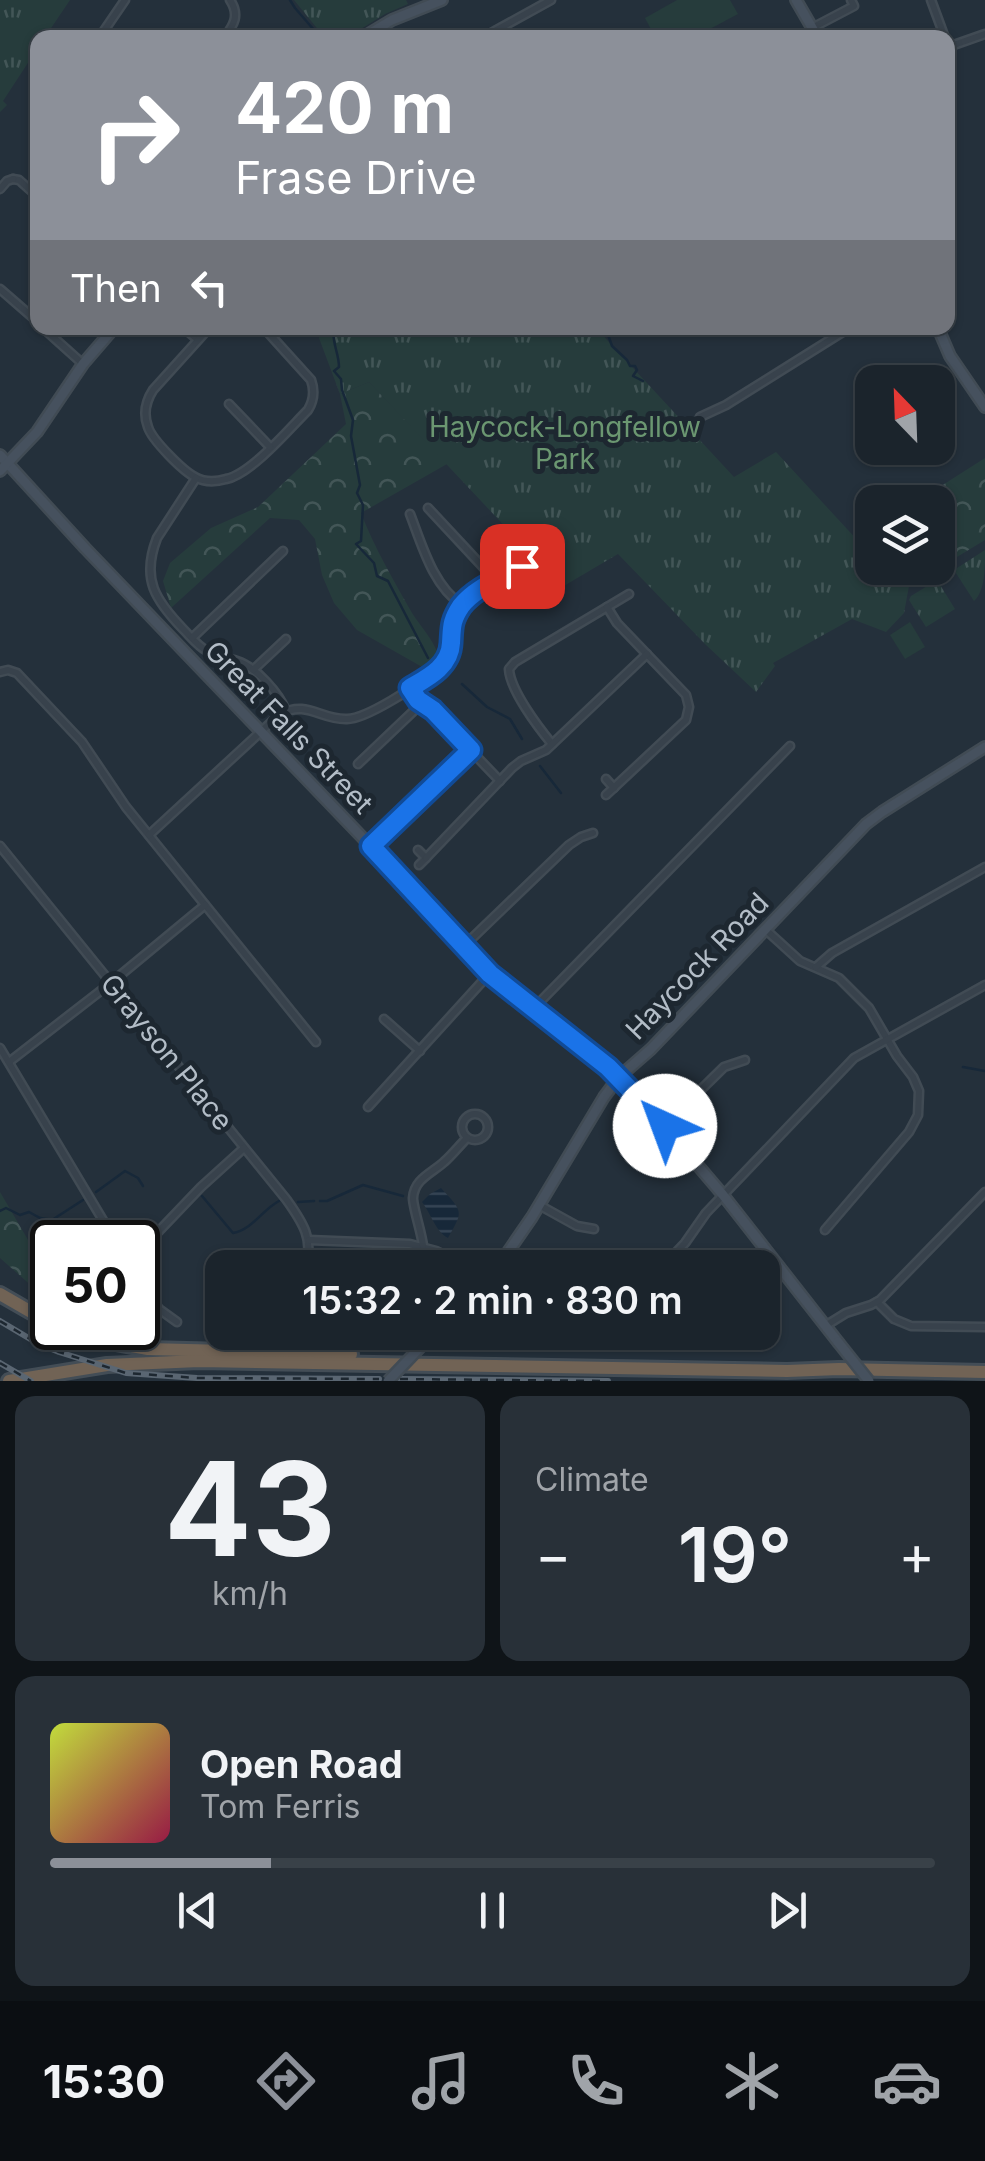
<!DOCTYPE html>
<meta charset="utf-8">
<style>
body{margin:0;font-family:Inter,sans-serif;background:#283038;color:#f1f3f6;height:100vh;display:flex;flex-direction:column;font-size:38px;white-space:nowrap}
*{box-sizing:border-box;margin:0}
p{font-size:32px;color:#a0a4a9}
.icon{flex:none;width:55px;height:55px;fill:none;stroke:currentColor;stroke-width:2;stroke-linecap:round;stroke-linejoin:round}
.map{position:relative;height:1381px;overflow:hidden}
.drawer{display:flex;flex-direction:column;gap:15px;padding:15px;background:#0f1418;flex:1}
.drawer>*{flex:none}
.guide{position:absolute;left:30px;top:30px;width:925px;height:305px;border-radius:20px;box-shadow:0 2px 8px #0004,0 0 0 2px #394148;background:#8c9099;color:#fff;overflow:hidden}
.needle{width:65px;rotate:337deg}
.controls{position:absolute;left:855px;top:365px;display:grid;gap:20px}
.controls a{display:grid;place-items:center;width:100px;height:100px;border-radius:20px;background:#1b242c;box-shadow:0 2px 8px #0004,0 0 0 2px #394148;font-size:50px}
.speed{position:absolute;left:30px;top:1220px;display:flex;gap:20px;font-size:50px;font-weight:700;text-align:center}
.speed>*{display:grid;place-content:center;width:130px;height:130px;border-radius:50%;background:#1b242c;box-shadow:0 2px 8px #0004,0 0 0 2px #394148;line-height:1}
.speed .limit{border:5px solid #111;border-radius:15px;background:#fff;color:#111}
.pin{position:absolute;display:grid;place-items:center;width:85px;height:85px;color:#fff;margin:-42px;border-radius:20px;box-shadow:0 5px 15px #0006}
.me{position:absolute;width:110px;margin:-55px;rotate:317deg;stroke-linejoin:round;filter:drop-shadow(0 0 8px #0008)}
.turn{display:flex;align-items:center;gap:35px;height:210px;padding:0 40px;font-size:45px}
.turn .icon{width:130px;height:130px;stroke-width:2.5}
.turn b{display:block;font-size:70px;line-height:85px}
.then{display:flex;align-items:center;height:95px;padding:0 40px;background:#0003;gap:20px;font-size:38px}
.big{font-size:75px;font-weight:600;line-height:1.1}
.drawer .card{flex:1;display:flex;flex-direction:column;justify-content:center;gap:15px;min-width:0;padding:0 35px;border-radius:20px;background:#283038}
.drawer .dial{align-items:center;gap:0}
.dial b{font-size:130px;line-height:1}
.song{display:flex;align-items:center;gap:30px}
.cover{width:120px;height:120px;border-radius:15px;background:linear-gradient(135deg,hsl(70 70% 55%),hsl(340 70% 35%))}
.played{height:10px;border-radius:5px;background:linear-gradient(90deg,#8c9099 25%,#394148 25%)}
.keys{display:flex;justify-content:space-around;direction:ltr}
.heat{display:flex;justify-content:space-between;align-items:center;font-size:55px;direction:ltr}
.drawer .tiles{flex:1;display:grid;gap:15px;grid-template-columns:1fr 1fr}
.card:last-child{grid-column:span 2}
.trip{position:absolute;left:205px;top:1250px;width:575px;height:100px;border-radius:20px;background:#1b242c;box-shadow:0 2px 8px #0004,0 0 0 2px #394148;font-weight:600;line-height:100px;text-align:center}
.menu{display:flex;height:160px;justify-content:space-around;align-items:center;background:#0b0e12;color:#a0a4a9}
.menu .icon{width:70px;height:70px}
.menu .current{color:#8c9099}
.menu b{font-size:45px;color:#f1f3f6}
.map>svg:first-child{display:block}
.grass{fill:#263c3c}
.forest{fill:url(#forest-crowns)}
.park{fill:url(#park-tufts)}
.water{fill:url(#water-rules)}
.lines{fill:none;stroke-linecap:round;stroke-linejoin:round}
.stream{stroke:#172839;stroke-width:2.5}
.minor-casing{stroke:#414b54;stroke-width:11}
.secondary-casing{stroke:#414b54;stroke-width:14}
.motorway-casing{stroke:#434d56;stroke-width:18}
.minor{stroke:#38424c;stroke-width:6}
.secondary{stroke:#46515e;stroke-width:9}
.motorway{stroke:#716355;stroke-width:12}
.rail-casing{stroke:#5a6672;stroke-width:6}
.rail{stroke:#1d2730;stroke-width:2.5;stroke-dasharray:8;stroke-linecap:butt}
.secondary-bridge-casing{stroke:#414b54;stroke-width:14;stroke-linecap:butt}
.secondary-bridge{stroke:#46515e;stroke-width:9}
.route-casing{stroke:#114b97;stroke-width:25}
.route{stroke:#1a73e8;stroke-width:18}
.labels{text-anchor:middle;stroke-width:10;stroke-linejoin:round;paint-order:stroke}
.park-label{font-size:28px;fill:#6b9771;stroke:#1d2730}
.street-label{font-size:28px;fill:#b3bdc7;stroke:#1d2730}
</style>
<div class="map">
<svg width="985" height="1381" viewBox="0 0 985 1381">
<defs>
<pattern id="forest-crowns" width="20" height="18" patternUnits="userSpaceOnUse" patternTransform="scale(2.5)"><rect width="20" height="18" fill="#263c3c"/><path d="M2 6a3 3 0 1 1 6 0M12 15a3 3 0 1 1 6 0" fill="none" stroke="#435657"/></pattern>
<pattern id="park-tufts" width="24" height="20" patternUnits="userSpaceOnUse" patternTransform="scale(2.5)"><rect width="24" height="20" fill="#263c3c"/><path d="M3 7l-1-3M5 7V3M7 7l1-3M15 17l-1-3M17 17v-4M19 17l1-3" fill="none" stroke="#435657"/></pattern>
<pattern id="water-rules" width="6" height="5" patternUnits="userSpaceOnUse" patternTransform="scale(2.5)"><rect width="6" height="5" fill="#172839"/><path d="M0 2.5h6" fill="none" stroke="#364554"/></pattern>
</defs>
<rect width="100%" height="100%" fill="#24303b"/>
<g class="grass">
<polygon points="677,0 730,0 738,14 695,37 655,37 645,18"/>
<polygon points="910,622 925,647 905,659 890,635"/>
</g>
<g class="forest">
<path d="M369,382L447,464L361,513C374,547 394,581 412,613C421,627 432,638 438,654L424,668L357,630L334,603L322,575L315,539L299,520L270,518L171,608L163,581L170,563L211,528L258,507L346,424L340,394Z"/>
<polygon points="985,458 985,540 909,586 900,586 883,568 938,568 938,502 916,502"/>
<polygon points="0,1192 52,1281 52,1304 0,1258"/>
<polygon points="563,1333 563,1332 712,1333 709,1337 705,1337 699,1350 554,1347"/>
</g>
<g class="park">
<polygon points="0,0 70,0 45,37 38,38 37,49 3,101 7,105 0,112"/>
<polygon points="294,0 406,0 408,4 385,14 348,37 325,38"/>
<polygon points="322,328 596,328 734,477 776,452 872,556 872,568 883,568 900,586 909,586 904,613 886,632 852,619 773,663 775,666 756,692 705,644 618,554 562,587 369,382 340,394 319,338"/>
<path d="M985,550C985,568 985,591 974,601L954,570Z"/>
<polygon points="937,580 955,609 926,627 909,600 911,596"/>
</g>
<path class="water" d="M441,1188C464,1213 463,1211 448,1238C436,1232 431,1214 422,1202L430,1194Z"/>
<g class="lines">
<g class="stream">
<polyline points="290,0 295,8 321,38"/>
<path d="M334,328C331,341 339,353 339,367L334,371L341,379L342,390L353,420L351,436L360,485L357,493L363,505L361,541L356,544L374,563L377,576L388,581L428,658"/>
<polyline points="598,328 606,329 612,346 627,360 630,366 635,366 637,370 633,376 643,381"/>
<polyline points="462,684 487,707 510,719 522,739"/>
<polyline points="540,766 561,793"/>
<polyline points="963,1067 985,1071"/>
<polyline points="96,1192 125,1171 138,1178 143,1186"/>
<path d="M202,1196L233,1233C253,1229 262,1210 279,1201"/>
<polyline points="320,1201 327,1201 363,1185 403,1196"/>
<polyline points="298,1202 314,1201"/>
<polyline points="0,1211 6,1208 20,1215 29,1212 40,1218 52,1220 83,1200"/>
</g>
<defs>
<g id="minor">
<polyline points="931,0 945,38"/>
<polyline points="812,28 854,6 851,0"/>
<polyline points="99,38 125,0"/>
<path d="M224,38C234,25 240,15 230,0"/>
<polyline points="482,38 551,0"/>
<polyline points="948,47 985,34"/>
<polyline points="13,179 19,180 38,197"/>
<polyline points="0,189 7,181 13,179"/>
<polyline points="0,289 38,322"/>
<polyline points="43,328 83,364"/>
<polyline points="184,328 197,339"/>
<path d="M209,328L153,390C146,401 143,414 148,427C152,440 183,471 195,477C204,482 216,482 226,479C251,474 289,429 308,410C314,400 315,391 311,380L264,328"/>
<polyline points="229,404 270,447"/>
<polyline points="700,417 726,405 849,328"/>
<path d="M196,478L157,538C141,579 155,600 184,630C191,637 198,646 207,651C216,657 227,657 237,661C256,667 279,693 286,711"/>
<polyline points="428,508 496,581"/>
<path d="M410,514C422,545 433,586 462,605"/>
<polyline points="192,638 283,551"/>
<polyline points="253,670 286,639"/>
<polyline points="0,672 8,670 17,673 82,742 126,807 316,1042"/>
<polyline points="409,688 418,700 433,711 500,781"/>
<path d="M552,744C538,727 510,690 509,669L515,662L629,594"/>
<polyline points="358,764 422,703"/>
<polyline points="606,779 614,788"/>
<polyline points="606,795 686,720 689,707 686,695 617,623 607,607"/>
<path d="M149,835L280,714C308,700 320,720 347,719C367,719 417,685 435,672C461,652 442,630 463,604C477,588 503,577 521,566"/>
<path d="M0,846L286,1199C301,1220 317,1242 303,1268"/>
<polyline points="371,846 471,750"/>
<polyline points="418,850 426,858 419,865"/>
<polyline points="426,858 512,768 521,761 546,750 647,654"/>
<polyline points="765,929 800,961 839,978 869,1008 897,1056 913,1077 919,1091 918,1115 909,1132 825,1230"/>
<polyline points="465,945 569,845 581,837 593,833"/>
<polyline points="816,967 832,953 985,867"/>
<polyline points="533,1009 790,746"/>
<polyline points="384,1019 420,1051"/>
<polyline points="0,1048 116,1242"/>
<polyline points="9,1062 112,982 205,905"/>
<polyline points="368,1107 490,973"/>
<circle cx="475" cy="1127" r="13"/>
<polyline points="665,1125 724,1067 745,1060"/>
<polyline points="539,1205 577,1226 594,1229"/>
<polyline points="309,1240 410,1244 436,1251 471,1268"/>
<path d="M423,1246C422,1234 413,1208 413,1198C414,1179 432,1173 444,1162C452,1155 459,1146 467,1138"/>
<polyline points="138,1253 201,1187 244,1148"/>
<polyline points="661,1268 685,1243 706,1213 854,1058 985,985"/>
<polyline points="138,1279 159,1309 177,1322"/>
<polyline points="877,1302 894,1319 911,1326 985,1327"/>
<polyline points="825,1326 846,1313 871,1305 880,1300 985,1192"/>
<polyline points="250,1333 250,1332"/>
</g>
<g id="secondary">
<polyline points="796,0 818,38"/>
<polyline points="362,38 392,20 442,0"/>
<polyline points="938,328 950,356 985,407"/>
<polyline points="0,455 85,548 452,931 490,973 608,1067 643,1101 723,1195 838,1342"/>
<polyline points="0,471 37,432 83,364 114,328"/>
<polyline points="497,1268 532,1217 604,1097 619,1077 651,1049 866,824 882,812 985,747"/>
</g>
<g id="motorway">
<polyline points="0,1294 52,1324"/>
<polyline points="61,1328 99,1340 148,1349 351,1354"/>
<polyline points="9,1381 107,1365 199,1361 787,1371 839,1369 985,1372"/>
</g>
</defs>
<use href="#minor" class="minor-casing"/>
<use href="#secondary" class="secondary-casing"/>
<use href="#motorway" class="motorway-casing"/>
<use href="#minor" class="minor"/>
<use href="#secondary" class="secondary"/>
<use href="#motorway" class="motorway"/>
<defs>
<g id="rail">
<polyline points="0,1321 37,1343 59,1352 126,1373 197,1378 379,1379"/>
<polyline points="0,1363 31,1381"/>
<polyline points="400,1379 608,1381"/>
</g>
</defs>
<use href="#rail" class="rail-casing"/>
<use href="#rail" class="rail"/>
<defs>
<g id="secondary-bridge">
<polyline points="838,1342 869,1381"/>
<polyline points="388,1381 431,1336"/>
</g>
</defs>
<use href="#secondary-bridge" class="secondary-bridge-casing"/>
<use href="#secondary-bridge" class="secondary-bridge"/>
</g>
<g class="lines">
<defs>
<path id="route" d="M522,566C503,577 475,588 461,606C451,621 452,627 451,643C450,667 427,678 410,688L418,700L433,710L471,750L371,846L490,974L608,1067L665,1126"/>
</defs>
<use href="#route" class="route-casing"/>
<use href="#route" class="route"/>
</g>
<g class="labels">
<g class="park-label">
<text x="565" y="437">Haycock-Longfellow<tspan x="565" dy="32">Park</tspan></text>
</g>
<g class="street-label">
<text transform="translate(289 727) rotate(46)" y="10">Great Falls Street</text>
<text transform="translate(697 966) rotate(-46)" y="10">Haycock Road</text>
<text transform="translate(167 1052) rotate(51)" y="10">Grayson Place</text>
</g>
</g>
</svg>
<div class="controls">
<a><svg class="needle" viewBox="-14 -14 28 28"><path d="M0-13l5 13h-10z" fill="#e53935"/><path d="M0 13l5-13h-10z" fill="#a0a4a9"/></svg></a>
<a><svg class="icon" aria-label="layers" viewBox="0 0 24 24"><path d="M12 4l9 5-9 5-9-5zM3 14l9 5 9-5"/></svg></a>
</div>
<div class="speed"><div class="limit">50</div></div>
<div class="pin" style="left:522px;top:566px;background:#d93025"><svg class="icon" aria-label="arrive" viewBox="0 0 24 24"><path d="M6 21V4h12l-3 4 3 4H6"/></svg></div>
<svg class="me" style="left:665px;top:1126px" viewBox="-20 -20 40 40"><circle r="19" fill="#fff"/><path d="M0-13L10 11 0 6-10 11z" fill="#1a73e8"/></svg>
<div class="trip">15:32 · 2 min · 830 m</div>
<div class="guide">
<div class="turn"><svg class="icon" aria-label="right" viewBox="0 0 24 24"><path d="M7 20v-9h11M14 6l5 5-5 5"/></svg><div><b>420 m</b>Frase Drive</div></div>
<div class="then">Then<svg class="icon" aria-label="left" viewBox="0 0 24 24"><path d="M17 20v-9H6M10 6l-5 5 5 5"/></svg></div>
</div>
</div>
<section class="drawer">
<div class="tiles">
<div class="card dial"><b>43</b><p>km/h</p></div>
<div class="card"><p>Climate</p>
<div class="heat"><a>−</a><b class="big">19°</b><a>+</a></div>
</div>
<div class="card">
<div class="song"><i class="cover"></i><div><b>Open Road</b><p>Tom Ferris</p></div></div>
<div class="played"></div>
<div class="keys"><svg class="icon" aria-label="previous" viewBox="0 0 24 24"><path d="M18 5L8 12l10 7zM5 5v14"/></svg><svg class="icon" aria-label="pause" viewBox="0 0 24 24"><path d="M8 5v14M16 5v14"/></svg><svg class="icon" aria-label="next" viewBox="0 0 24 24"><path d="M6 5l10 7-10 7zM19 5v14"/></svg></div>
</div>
</div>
</section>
<nav class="menu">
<b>15:30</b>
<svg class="icon current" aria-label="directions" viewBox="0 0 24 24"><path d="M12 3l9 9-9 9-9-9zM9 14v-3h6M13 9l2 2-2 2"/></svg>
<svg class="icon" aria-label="music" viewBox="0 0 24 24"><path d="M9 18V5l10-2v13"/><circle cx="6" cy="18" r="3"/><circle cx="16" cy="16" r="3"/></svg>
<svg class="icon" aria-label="phone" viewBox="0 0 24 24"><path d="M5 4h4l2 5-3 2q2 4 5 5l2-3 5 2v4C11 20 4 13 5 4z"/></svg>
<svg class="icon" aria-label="climate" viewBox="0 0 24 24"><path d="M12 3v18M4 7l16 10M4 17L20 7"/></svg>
<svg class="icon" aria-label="car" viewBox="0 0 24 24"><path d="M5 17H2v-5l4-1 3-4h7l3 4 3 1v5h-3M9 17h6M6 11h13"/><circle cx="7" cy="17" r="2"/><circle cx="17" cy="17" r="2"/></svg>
</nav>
